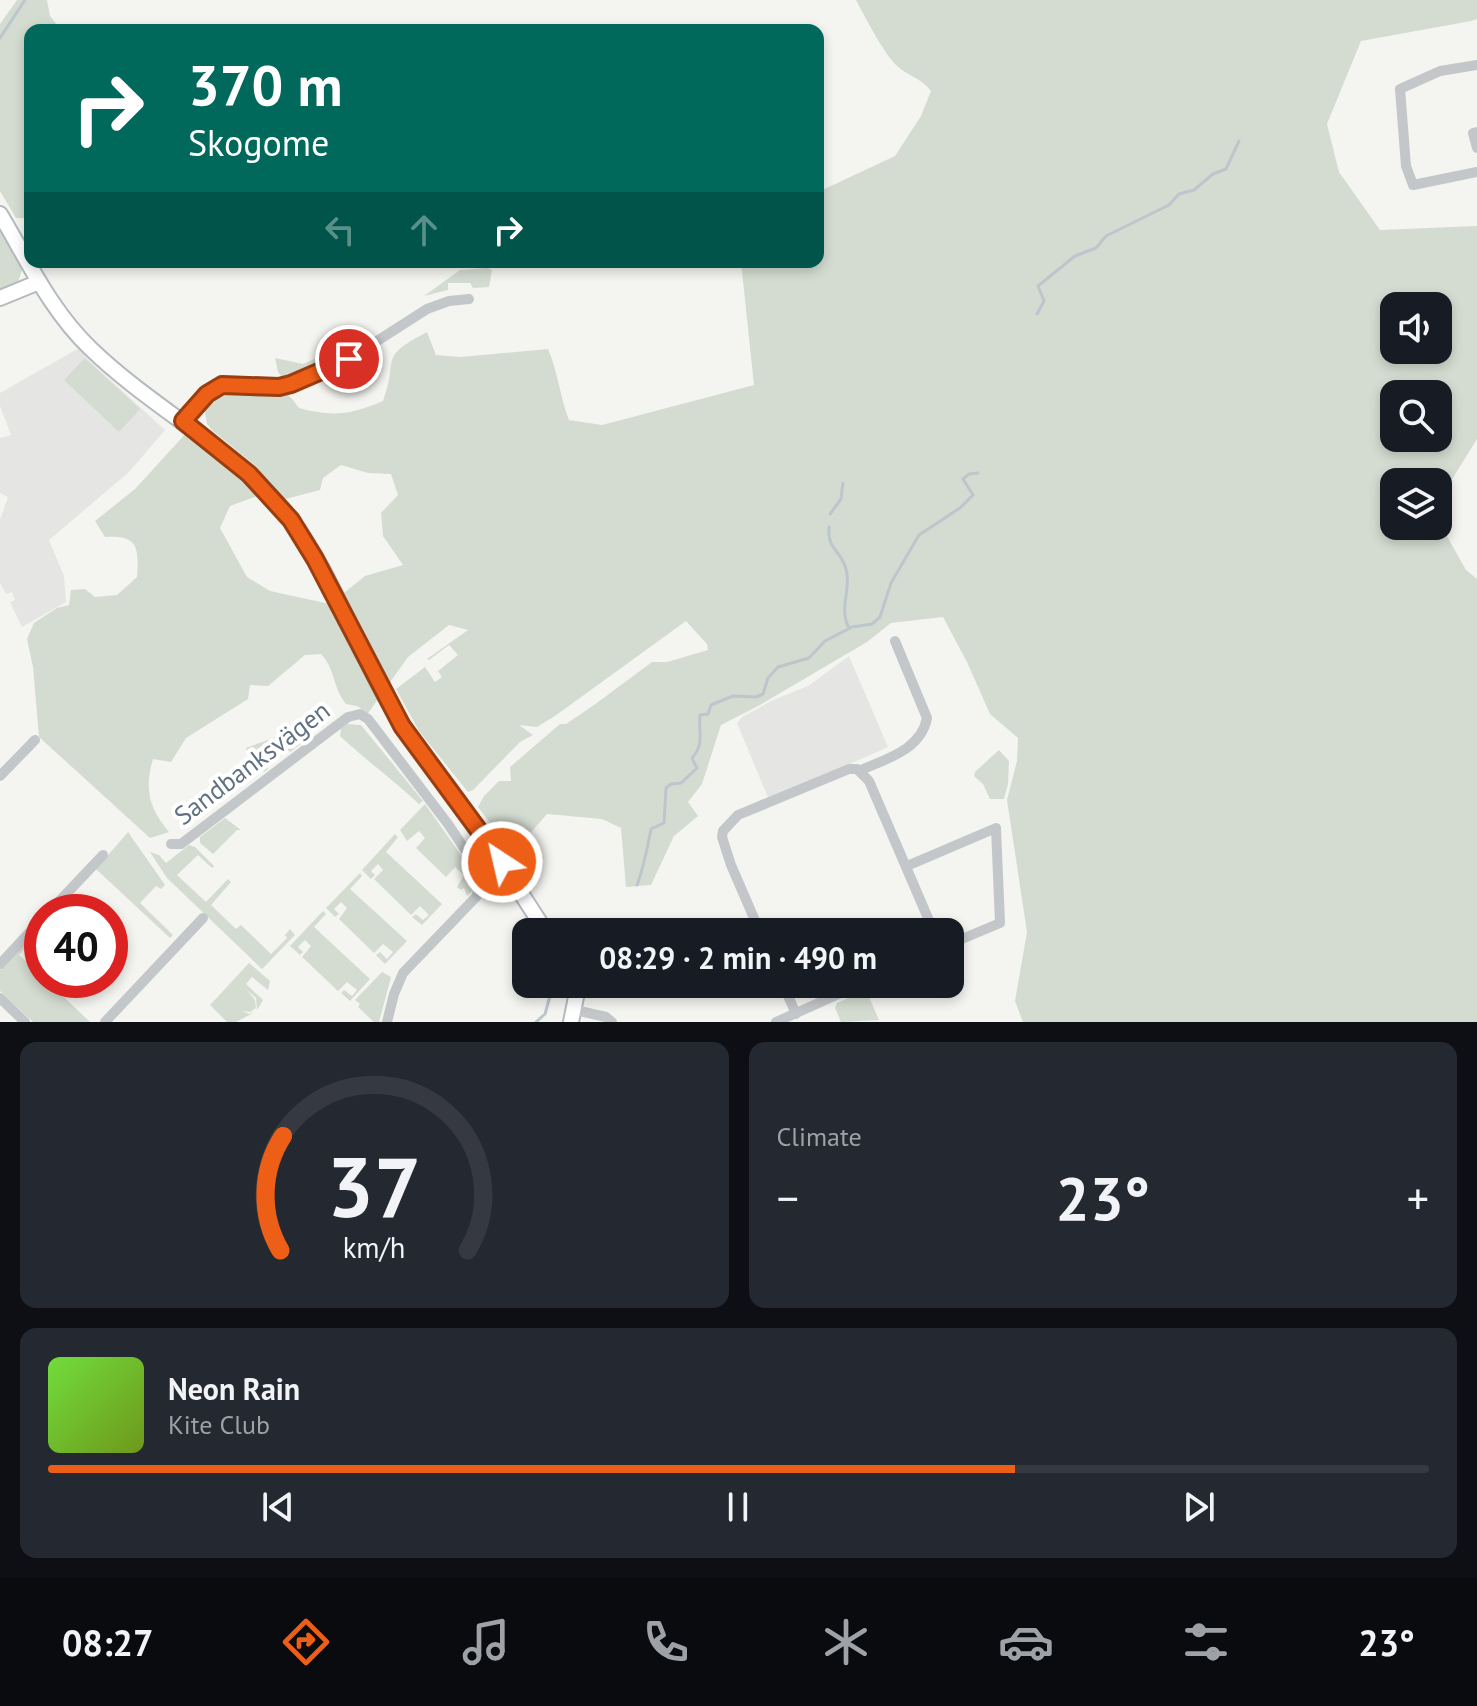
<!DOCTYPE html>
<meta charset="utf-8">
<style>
body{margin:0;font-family:"PT Sans",sans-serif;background:#242831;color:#f1f3f6;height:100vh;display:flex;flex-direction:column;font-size:30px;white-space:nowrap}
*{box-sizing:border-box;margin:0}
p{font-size:26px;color:#9ea1a6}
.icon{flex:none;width:44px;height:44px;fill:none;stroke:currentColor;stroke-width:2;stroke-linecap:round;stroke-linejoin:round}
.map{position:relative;height:1022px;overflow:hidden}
.drawer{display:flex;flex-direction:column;gap:20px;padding:20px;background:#0d0f14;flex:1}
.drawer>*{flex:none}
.hud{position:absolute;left:24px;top:24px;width:800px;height:244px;border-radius:16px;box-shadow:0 4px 12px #0003;background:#00695c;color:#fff;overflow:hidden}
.buttons{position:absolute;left:1380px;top:292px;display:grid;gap:16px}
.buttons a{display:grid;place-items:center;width:72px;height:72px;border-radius:16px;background:#171b24;box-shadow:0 4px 12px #0003;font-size:40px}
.speed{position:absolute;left:24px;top:894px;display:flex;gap:16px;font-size:40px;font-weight:700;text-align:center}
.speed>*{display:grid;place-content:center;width:104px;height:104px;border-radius:50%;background:#171b24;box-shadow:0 4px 12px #0003;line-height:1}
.speed .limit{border:12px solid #d22;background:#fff;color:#111}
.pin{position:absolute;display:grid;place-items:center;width:68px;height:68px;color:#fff;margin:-34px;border:4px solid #fff;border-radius:50%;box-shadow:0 2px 8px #0007}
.me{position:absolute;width:88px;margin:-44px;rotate:325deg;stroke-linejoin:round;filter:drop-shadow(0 0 6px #0008)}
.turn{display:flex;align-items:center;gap:28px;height:168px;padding:0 32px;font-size:36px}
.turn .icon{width:104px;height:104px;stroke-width:2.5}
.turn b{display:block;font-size:56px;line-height:68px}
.lanes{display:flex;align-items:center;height:76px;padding:0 32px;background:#0003;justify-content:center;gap:40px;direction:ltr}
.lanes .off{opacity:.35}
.big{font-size:60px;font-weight:600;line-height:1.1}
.drawer .widget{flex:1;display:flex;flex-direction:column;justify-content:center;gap:12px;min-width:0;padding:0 28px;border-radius:16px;background:#242831}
.drawer .dial{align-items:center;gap:0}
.dial svg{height:208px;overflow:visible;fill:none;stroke:#363941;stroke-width:7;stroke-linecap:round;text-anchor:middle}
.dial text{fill:#f1f3f6;stroke:none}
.song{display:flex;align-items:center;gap:24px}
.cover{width:96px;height:96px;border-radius:12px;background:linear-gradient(135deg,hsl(100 70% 55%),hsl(80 70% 35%))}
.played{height:8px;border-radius:4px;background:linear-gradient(90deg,#ed5e17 70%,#363941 70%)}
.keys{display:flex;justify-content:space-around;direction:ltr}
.heat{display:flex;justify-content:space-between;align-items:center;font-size:44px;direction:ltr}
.drawer .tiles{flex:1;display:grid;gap:20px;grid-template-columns:1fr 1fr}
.widget:last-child{grid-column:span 2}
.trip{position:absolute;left:512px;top:918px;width:452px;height:80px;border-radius:16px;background:#171b24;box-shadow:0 4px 12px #0003;font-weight:600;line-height:80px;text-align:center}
.dock{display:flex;height:128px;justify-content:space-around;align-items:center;background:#090b0e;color:#9ea1a6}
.dock .icon{width:56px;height:56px}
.dock .current{color:#ed5e17}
.dock b{font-size:36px;color:#f1f3f6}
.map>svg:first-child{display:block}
.built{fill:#e5e6e4}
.green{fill:#d4dcd1;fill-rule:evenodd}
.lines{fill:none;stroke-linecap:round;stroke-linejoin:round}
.stream{stroke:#bcc6cc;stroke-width:3}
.secondary-casing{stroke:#b5babf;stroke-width:18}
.street{stroke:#c3c7ca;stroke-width:10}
.secondary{stroke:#fff;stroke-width:14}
.route-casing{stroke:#9a3d0f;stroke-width:20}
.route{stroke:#ed5e17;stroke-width:14}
.labels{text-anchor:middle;stroke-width:8;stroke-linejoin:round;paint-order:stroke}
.street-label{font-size:26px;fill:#617183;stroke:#fff}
</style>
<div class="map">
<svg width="1477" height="1022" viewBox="0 0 1477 1022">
<rect width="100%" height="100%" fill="#f4f5f0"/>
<g class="built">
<polygon points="79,348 86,358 165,430 129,472 49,540 64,576 66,602 22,627 10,602 15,600 12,592 6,594 0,583 0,520 8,497 0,493 0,438 11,435 0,406 0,393"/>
<polygon points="849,656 888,747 769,800 737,723 742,717 773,700 808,686"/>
</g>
<g class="green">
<polygon points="17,0 47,0 50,16 61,30 30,30 30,218 16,218 0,191 0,24"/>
<path d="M856,0H1477V19L1471,21L1361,41L1327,124L1339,172L1380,230L1477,226V439L1438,502V482H1394V526H1438V520L1466,570L1477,579V1022H1023L1015,1001L1027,932L1007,800L1017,761L1018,738L990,714L967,662L943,617L891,623L867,642L760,705L721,725L702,784L688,802L698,816L674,836L651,885L626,887L621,828L602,819L547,814L513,853L478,807L484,796L499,781H511L510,767L560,724H566L594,705L652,662H667L708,650L707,644L686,621L555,716L537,727L519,725L533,735L520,742L473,790L468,792L419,731L396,689L425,667L435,682L442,677L438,671L458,655L449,645L429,660L427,659L468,630L449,625L408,657L368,713L357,706L346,704C333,689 335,668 321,654L305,655L268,686L250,685L248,699L186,738L171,762L153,759C144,789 149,808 169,832L150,838L39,737L33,667L27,639L34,623L57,608L69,605L71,590L85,589L95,597L117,595L137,577C139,547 138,535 105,537L95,521L135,489L188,431L248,478L258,468L213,431L207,424L204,407C220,392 266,384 286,394C292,397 295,403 299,408C333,417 350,415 383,401C400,356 376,359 427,332L436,355L460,357L548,349C558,372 560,397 569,420L602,425L754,385L741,262H818V192L895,156L921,116L931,91C920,77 907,76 896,65C883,52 865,17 856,0ZM1394,306H1438V350H1394ZM1394,394H1438V438H1394ZM341,465L368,473L391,474L398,495L381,513L383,536L403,565L365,576L330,604L270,591L247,577L220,528L230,506L263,494L282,500L320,490L323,478Z"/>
<polygon points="0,230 13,249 22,270 18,282 0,291"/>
<polygon points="488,268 492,270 489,287 473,288 470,283 448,283 448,290 424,296 460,270"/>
<path d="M368,335C348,351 307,378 281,376L278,372L275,358L303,364Z"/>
<polygon points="85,358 140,409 119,432 64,380"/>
<path d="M347,724L361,725L423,801L419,804C393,780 366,760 340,736L341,728Z"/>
<polygon points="292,731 302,743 290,752 280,740 259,756 268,769 264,772 253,758 250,759 246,748"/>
<polygon points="999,750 1009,761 1008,784 1004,799 990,799 983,784 974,776 975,772"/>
<polygon points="425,804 473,872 472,891 467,896 464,888 461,890 457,887 464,875 455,867 446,877 416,848 425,838 419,831 407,841 400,830"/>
<polygon points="225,818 241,830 237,830 213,854 200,843 200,837"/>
<polygon points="128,832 165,885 161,889 156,886 140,903 173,935 170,938 96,869"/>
<polygon points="395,834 398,837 386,852 442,904 422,925 412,917 416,914 423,920 429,915 420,906 411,915 374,879 383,870 378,864 371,871 375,875 371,879 362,870"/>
<polygon points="189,845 195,847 214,866 212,868 198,855 177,875 206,902 228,879 231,882 211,905 236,929 241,925 271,954 287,938 285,935 290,929 295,935 262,969 167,878 150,852 159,855 166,863"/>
<polygon points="360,873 362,876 350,889 407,941 385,964 376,955 380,952 387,959 393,952 383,944 374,953 339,919 347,908 341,902 334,909 339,914 335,917 326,908"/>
<polygon points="323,911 326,914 314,927 370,979 350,1001 341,993 344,990 352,996 357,990 347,982 338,991 302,957 311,946 305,940 298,947 303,952 300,955 290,946"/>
<polygon points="33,936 35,938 19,955 42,976 42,980 46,980 90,1022 33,1022 0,991 0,970"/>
<polygon points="249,963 270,981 268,990 252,977 246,984 263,1000 257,1010 256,998 247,990 255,1000 256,1008 250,1012 242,1011 249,1014 255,1012 236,1022 227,1022 210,1005"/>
<polygon points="382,972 391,977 379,1022 374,1022 358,1007 360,1004 355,1000"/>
<polygon points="866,990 879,1020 841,1022 835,1008 837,1003"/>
</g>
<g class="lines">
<g class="stream">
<polyline points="0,38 25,0"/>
<polyline points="1037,314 1044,301 1038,286 1075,256 1096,248 1106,236 1169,205 1179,194 1194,190 1213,174 1226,169 1239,141"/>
<polyline points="830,514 841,499 843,483"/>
<path d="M829,527C827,550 841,550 846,569C852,589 838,608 849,628"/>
<path d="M637,885C644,867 647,848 651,829L664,823L666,788L671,784L681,783L697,768L692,758C705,744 698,731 700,715L708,714L711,705L733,696L756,697L763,694L768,678L778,667L809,658L825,641L852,627L872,624L880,617L891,583L919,535L960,508L973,495L963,479L969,474L978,473"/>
<polyline points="536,1022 545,1014 550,996 544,984"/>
</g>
<defs>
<g id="secondary">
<path d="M0,214C28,261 51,311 91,349C152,408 230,446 285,512C330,568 353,641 389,703C410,740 437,772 462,806C492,847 519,890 546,932"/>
<polyline points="0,298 39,282"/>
<polyline points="571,1022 576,997 573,984"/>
</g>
</defs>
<use href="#secondary" class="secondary-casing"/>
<g class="street">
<polyline points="1477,65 1440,71 1400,89 1406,166 1413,185 1477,172"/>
<polyline points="1477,132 1473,133 1477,148"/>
<polyline points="183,421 213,389 232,384 279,387 308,379 349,359 427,309 449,301 469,299"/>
<path d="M861,770C886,759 921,750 927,718L895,641"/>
<polyline points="0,776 35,740"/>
<polyline points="171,844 181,844 348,717 360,714 368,719 448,824 480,872 477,896 403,973 394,994 387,1022"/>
<polyline points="907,866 996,828 1000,923 950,944"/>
<polyline points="49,912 103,855"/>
<polyline points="760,932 731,865 722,837 723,831 738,815 849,769 857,769 869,781 934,932"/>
<polyline points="0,964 42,919"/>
<polyline points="783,984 796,1014"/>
<polyline points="0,998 25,1022"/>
<polyline points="575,1010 606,1017 612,1022"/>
<polyline points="105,1022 203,918"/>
<polyline points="776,1022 861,984"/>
</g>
<use href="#secondary" class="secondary"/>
</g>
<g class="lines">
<defs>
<polyline id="route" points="349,359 291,384 279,387 222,385 207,394 183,421 249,474 291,520 315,559 402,726 502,862"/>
</defs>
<use href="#route" class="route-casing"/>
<use href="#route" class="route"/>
</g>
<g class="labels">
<g class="street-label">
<text transform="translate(252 763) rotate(-37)" y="9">Sandbanksvägen</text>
</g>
</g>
</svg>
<div class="buttons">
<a><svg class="icon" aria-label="sound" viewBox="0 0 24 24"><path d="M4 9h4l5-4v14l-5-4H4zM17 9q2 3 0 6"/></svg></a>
<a><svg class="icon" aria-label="search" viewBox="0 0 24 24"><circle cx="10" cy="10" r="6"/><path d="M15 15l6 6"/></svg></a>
<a><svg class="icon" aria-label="layers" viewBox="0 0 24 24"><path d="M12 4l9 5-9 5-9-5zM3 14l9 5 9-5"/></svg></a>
</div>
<div class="speed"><div class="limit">40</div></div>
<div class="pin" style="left:349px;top:359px;background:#d93025"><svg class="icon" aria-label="arrive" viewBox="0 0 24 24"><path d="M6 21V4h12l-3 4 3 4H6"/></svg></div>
<svg class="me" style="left:502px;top:862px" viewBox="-20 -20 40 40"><circle r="17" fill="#ed5e17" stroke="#fff" stroke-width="3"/><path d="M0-11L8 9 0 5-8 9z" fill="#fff"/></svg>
<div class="trip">08:29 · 2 min · 490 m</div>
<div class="hud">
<div class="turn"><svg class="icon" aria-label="right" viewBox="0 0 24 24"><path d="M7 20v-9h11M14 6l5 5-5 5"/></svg><div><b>370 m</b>Skogome</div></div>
<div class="lanes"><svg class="icon off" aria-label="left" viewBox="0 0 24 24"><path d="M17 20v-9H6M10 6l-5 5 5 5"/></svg><svg class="icon off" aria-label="ahead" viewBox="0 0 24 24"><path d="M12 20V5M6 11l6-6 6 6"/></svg><svg class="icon" aria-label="right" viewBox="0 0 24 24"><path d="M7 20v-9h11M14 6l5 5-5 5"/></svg></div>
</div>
</div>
<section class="drawer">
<div class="tiles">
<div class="widget dial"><svg viewBox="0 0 100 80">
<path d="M14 69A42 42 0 1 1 86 69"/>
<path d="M14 69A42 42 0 0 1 15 25" stroke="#ed5e17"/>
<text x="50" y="56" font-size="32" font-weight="700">37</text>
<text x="50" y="72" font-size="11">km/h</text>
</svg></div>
<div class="widget"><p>Climate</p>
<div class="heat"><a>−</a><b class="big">23°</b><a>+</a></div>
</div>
<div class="widget">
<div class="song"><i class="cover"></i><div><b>Neon Rain</b><p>Kite Club</p></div></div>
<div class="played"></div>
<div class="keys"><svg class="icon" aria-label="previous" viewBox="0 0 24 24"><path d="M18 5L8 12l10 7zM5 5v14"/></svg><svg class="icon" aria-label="pause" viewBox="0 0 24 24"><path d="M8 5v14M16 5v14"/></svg><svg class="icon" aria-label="next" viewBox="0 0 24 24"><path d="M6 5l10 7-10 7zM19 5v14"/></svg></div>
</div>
</div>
</section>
<nav class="dock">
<b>08:27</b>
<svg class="icon current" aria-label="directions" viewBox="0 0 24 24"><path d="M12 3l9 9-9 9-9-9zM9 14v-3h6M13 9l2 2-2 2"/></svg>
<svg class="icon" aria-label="music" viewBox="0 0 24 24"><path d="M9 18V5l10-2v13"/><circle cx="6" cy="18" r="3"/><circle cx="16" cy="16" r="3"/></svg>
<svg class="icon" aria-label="phone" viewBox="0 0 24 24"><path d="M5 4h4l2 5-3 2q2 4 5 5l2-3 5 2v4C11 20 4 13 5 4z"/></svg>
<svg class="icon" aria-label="climate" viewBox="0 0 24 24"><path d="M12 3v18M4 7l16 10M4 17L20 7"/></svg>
<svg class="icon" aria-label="car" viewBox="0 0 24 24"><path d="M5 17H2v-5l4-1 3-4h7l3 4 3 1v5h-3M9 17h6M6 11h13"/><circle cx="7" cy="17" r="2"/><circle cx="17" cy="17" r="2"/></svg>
<svg class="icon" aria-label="filters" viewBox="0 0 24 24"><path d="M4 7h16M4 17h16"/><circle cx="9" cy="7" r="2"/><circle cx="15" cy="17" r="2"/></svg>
<b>23°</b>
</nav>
